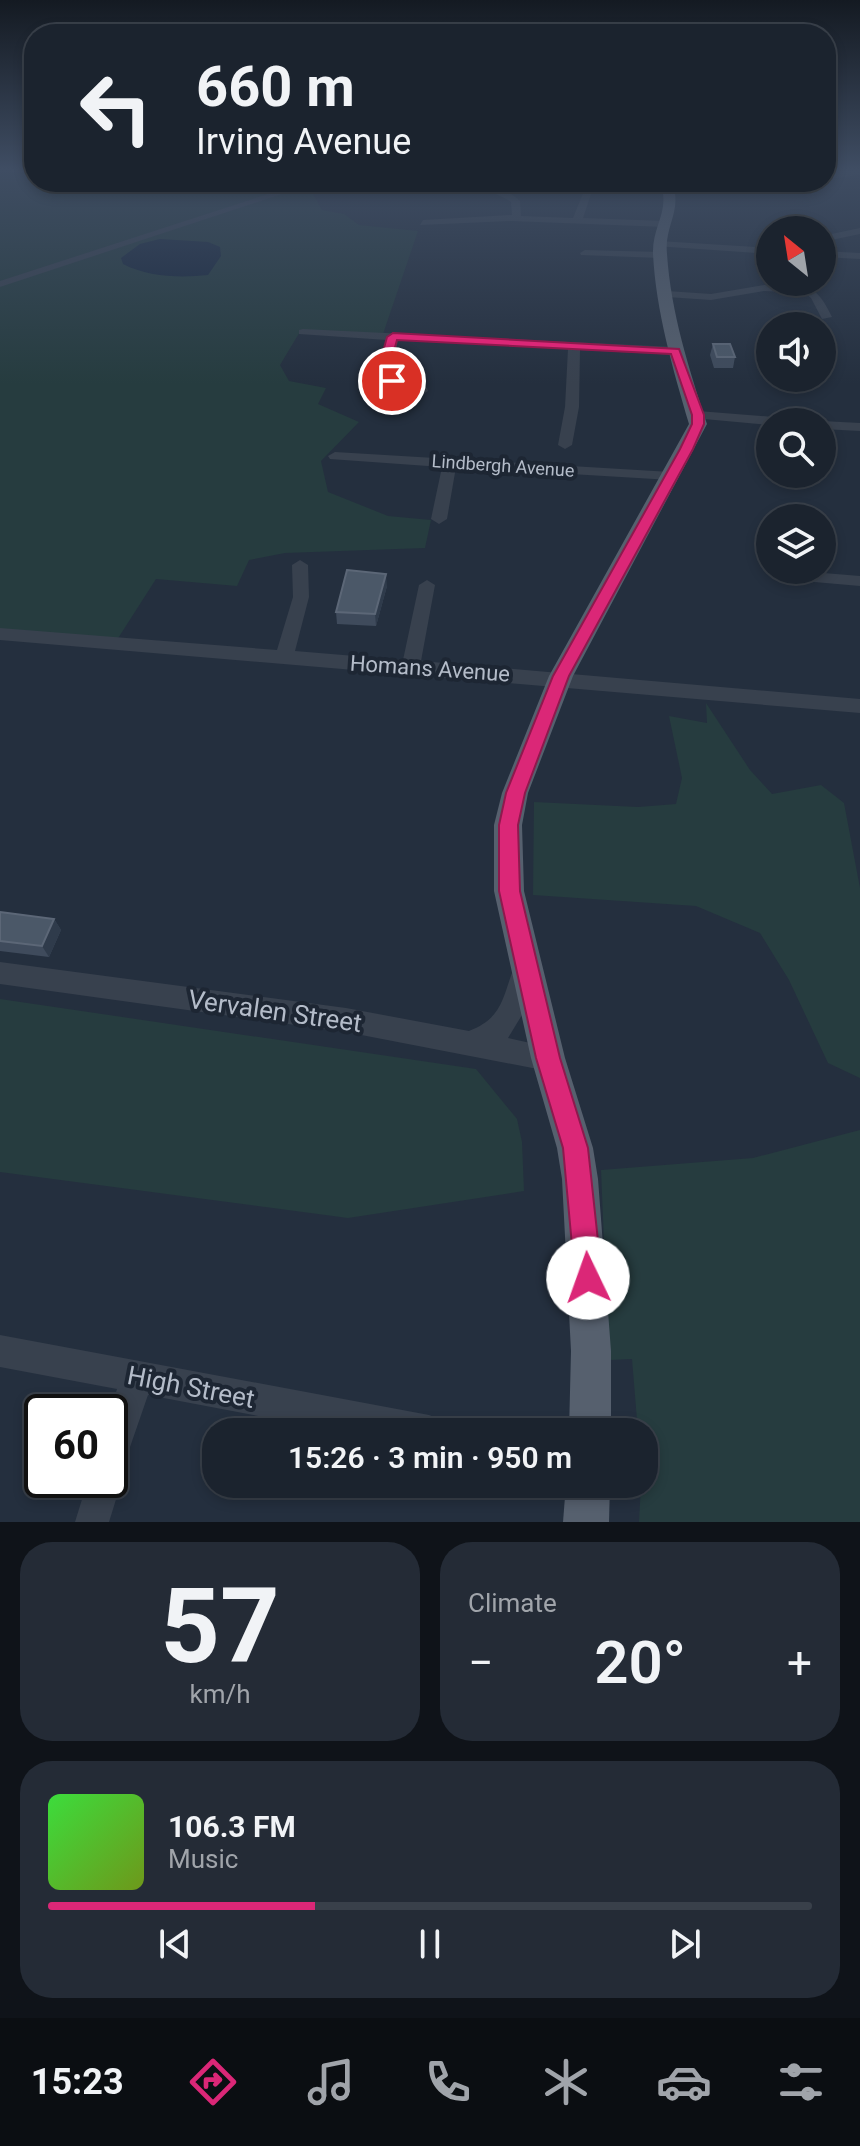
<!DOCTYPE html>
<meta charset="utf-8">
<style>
body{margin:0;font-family:Roboto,sans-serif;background:#242b36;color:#f1f3f6;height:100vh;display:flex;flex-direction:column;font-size:30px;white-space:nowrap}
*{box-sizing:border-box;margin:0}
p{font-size:26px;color:#a0a4aa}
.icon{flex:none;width:44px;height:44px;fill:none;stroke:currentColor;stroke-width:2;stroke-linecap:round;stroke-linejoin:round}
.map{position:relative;height:1522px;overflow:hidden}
.panel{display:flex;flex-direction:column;gap:20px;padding:20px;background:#0f1319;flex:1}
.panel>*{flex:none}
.hud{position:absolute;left:24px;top:24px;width:812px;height:168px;border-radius:32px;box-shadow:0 4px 12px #0003,0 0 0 2px #39404a;background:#1b232e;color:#f1f3f6;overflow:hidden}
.needle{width:52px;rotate:330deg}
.controls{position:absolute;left:756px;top:216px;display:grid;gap:16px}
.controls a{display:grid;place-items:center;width:80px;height:80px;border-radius:50%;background:#1b232e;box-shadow:0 4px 12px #0003,0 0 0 2px #39404a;font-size:40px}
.speed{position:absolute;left:24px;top:1394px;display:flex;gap:16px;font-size:40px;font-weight:700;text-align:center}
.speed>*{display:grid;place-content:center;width:104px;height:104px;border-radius:50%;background:#1b232e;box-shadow:0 4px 12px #0003,0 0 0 2px #39404a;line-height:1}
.speed .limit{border:4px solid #111;border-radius:12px;background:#fff;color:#111}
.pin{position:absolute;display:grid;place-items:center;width:68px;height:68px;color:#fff;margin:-34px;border:4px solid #fff;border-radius:50%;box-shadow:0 2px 8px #0007}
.me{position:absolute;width:88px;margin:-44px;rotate:357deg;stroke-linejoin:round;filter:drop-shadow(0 0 6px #0008)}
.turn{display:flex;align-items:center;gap:28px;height:168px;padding:0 40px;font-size:36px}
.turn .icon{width:104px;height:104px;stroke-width:2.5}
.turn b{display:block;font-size:56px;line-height:68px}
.big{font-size:60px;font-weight:600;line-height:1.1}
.panel .widget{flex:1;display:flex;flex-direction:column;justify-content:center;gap:12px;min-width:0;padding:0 28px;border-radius:32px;background:#242b36}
.panel .dial{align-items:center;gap:0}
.dial b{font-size:104px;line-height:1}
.song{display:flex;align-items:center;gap:24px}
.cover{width:96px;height:96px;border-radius:12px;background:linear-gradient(135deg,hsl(120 70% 55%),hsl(80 70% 35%))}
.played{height:8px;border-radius:4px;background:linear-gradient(90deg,#db2777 35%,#39404a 35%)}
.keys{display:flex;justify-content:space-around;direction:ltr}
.heat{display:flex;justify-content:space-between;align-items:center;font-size:44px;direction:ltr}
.panel .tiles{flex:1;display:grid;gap:20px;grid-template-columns:1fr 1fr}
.widget:last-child{grid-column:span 2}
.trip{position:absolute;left:202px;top:1418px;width:456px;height:80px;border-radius:32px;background:#1b232e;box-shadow:0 4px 12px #0003,0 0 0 2px #39404a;font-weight:600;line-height:80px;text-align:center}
.tab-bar{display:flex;height:128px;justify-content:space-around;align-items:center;background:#0b0e12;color:#a0a4aa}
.tab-bar .icon{width:56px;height:56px}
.tab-bar .current{color:#db2777}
.tab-bar b{font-size:36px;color:#f1f3f6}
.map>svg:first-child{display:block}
.green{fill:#263c3f}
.water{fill:#17263c}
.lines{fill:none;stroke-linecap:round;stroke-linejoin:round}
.minor{fill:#38414e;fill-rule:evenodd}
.major{fill:#56606e;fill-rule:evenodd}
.wall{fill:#3f4b5c}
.shaded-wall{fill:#2f3b4b}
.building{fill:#4b5868;stroke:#5c6777;stroke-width:2}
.route{fill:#db2777;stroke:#8e194d;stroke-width:2}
.labels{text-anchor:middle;stroke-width:8;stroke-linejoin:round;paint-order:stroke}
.far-street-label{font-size:18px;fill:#b4bcc9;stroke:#1d2633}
.street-label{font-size:22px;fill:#b4bcc9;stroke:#1d2633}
.near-street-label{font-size:26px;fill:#b4bcc9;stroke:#1d2633}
</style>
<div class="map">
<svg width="860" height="1522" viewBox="0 0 860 1522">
<rect width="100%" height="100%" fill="#242f3e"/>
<g class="green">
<polygon points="0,170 34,170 34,182 316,182 308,185 322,210 344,214 359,225 418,231 383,334 301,330 280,365 289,381 326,388 318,404 359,422 321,461 328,492 388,516 431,520 425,548 285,553 249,560 237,586 156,579 115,643 0,633"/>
<polygon points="706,703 750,770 772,794 821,785 844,803 860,888 860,1078 828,1063 789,980 760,933 696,906 533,895 534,802 638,807 676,804 682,778 669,716 707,723"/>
<polygon points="0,999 476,1069 517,1119 522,1142 524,1191 348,1218 0,1172"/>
<polygon points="860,1130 860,1522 639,1522 641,1484 644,1484 644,1432 638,1432 632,1359 609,1360 601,1170 753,1158"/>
</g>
<path class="water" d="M160,239L208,242L220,247L221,256L208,275C180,278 148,277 123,264L121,258L140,244Z"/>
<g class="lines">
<g class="minor">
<polygon points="860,170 860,175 826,179 826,173"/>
<polygon points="305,182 318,182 0,287 0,281"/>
<path d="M451,182C476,182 501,184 520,201L521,216L573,218L584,191L579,182H587L592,191L583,218L665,221L670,224L665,227L511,221L420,225L423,220L512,215L511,202C481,182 445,188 411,190L407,187Z"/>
<polygon points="738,182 770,182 671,194 667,191"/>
<polygon points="860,228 860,234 822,242 822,236"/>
<polygon points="659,241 770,248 770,254 655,246"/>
<polygon points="585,250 660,252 665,255 660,258 581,255 580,253"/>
<polygon points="822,251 860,253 860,259 822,257"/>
<path d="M764,285C804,287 813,278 832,317L822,319L811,298L805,293L764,291L711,300L667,297L662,294L667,291L711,294Z"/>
<polygon points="303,329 675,347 681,351 675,355 580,350 579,407 572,445 565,449 558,445 565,407 568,349 398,340 392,374 427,388 428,391 422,395 398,388 379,375 387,340 299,334 299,330"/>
<polygon points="698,411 787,418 794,422 770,422 770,425 693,418 693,412"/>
<polygon points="822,421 860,423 860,431 822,429 822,422 818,422"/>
<polygon points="335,452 671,472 678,476 671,480 456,467 447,519 439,524 431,519 442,467 330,459 328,456"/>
<polygon points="300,560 308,565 309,597 295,651 403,660 419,585 427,580 435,585 421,661 860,699 860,713 0,640 0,628 277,650 293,597 292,565"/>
<polygon points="787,570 860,576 860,586 780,579 780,571"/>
<path d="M525,960L534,963L537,971L525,1010L508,1038L557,1049L561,1058L557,1067L548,1071L346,1032L0,984V962L346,1008L469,1031C505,1017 502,995 516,963Z"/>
<polygon points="0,1335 429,1415 441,1420 446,1432 342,1432 148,1395 120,1476 122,1480 109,1522 75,1522 88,1480 110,1480 110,1412 117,1389 0,1367"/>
</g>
<g class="major">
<path d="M660,182H672C683,211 664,225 667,254C671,313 689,369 707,424L573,676L528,793L522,825L524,891L565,1058L593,1148L598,1179L611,1351V1432H569L571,1351L562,1179L557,1148L531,1058L494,891V825L502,793L549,676L689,424C673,369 656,312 653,254C652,225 671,211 660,182Z"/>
<polygon points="566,1484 610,1484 609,1522 563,1522"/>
</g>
</g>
<g class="wall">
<polygon points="713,344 735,357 733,368 714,368 710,355"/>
<polygon points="387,586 376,626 337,624 336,612"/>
<polygon points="0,912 54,919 61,930 49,957 0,951"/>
</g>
<g class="shaded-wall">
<polygon points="386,574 387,586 376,626 375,614"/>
<polygon points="54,919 61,930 49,957 42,946"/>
</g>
<g class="building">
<polygon points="713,344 730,344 735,357 717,357"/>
<polygon points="347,570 386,574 375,614 336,612"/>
<polygon points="0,912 54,919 42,946 0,941"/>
</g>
<linearGradient id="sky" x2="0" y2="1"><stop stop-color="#141a22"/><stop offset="0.44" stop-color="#3f4d63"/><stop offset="1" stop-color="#3f4d63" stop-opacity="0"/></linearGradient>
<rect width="860" height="384" fill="url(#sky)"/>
<polygon class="route" points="393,333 679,349 704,415 704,424 693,449 569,676 525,793 518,825 520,891 560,1058 588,1148 602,1278 598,1288 588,1292 579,1288 575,1278 563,1148 536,1058 499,891 499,825 506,793 553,676 680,449 692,424 692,415 671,354 397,340 389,369 398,381 392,384 378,370 387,337"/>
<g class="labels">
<g class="far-street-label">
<text transform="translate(503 466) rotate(4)" y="6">Lindbergh Avenue</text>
</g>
<g class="street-label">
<text transform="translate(430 668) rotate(4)" y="8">Homans Avenue</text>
</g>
<g class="near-street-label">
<text transform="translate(275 1011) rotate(8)" y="9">Vervalen Street</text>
<text transform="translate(191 1387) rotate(11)" y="9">High Street</text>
</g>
</g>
</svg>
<div class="controls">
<a><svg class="needle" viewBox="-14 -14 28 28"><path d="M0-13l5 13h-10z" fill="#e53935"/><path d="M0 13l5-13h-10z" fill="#a0a4aa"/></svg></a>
<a><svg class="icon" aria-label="sound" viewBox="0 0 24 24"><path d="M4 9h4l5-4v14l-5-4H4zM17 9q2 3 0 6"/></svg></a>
<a><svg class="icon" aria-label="search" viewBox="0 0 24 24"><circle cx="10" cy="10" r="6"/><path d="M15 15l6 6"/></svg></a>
<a><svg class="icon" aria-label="layers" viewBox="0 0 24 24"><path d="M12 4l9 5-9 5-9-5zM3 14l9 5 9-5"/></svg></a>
</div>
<div class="speed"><div class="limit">60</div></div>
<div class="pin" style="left:392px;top:381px;background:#d93025"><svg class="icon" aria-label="arrive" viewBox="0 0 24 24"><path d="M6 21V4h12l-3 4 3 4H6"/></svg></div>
<svg class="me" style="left:588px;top:1278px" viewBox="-20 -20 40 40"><circle r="19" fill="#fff"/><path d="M0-13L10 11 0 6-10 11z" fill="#db2777"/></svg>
<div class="trip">15:26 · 3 min · 950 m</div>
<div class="hud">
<div class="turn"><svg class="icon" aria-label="left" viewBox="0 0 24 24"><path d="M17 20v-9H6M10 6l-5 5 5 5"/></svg><div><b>660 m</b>Irving Avenue</div></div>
</div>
</div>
<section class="panel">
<div class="tiles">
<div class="widget dial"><b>57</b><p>km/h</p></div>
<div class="widget"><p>Climate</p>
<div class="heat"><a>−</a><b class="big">20°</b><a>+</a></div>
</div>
<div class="widget">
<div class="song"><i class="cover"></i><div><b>106.3 FM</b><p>Music</p></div></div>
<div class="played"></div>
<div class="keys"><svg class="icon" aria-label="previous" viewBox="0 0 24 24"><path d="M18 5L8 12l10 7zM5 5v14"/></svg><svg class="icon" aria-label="pause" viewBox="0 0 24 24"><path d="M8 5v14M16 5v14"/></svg><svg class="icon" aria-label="next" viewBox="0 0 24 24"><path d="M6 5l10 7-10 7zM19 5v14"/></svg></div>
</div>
</div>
</section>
<nav class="tab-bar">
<b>15:23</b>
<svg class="icon current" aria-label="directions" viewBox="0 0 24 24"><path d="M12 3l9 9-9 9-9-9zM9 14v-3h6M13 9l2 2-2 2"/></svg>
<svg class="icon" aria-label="music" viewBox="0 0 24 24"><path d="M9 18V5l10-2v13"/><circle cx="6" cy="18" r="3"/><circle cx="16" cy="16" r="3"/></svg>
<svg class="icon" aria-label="phone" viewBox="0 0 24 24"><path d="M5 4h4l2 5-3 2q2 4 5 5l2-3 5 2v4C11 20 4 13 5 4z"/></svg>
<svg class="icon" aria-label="climate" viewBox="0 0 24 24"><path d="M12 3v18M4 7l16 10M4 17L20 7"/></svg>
<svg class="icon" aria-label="car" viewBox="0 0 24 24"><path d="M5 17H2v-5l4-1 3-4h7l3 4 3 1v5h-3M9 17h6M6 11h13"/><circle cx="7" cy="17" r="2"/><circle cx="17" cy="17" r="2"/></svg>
<svg class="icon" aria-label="filters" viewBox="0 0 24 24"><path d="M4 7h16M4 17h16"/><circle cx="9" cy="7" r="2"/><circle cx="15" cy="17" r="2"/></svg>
</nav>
